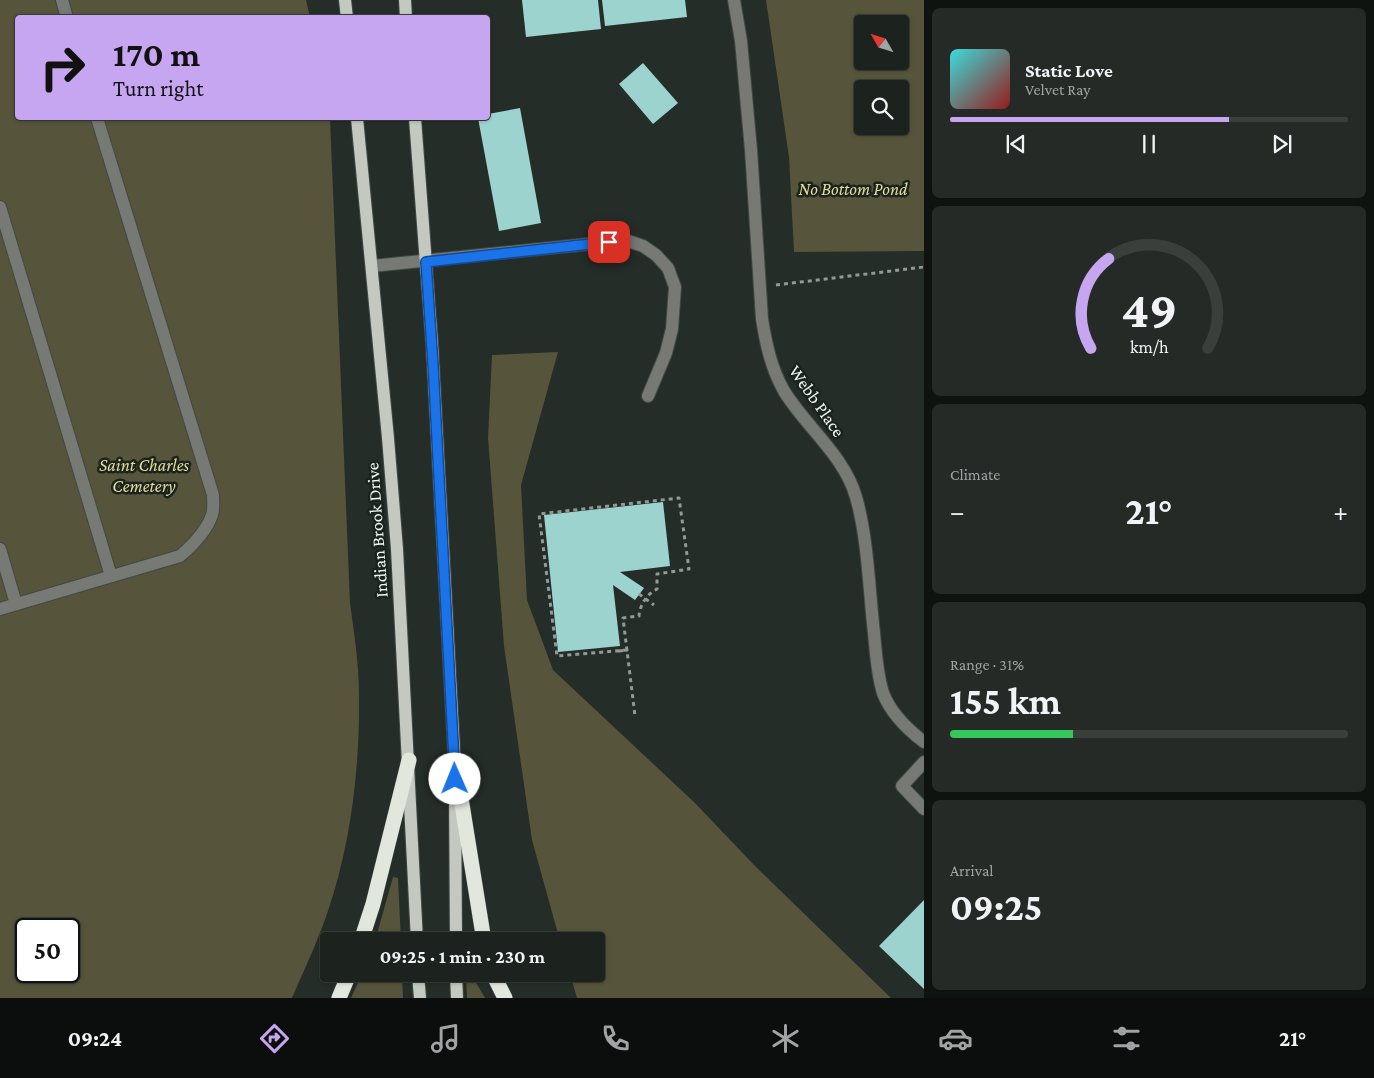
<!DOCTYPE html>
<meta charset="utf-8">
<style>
body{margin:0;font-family:"Crimson Pro",serif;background:#252a27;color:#f1f3f6;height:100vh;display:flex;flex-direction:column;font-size:19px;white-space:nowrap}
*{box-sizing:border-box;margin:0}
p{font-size:16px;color:#a0a4a4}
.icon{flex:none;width:28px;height:28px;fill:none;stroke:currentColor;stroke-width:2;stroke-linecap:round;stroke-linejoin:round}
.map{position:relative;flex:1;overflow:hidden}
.drawer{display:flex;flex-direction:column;gap:8px;padding:8px;background:#0f1310;width:450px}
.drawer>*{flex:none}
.hud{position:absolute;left:15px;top:15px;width:475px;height:105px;border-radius:5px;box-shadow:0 1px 4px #0004,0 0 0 1px #3a3f3c;background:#c6a6f0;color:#111;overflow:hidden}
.needle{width:32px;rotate:309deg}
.tools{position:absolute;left:854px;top:15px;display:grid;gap:10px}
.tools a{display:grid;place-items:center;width:55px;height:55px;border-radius:5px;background:#1c221e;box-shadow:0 1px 4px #0004,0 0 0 1px #3a3f3c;font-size:25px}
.speed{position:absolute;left:15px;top:918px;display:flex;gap:10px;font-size:25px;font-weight:700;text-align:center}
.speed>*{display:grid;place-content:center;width:65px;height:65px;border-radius:50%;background:#1c221e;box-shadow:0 1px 4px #0004,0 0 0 1px #3a3f3c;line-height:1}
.speed .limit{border:2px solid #111;border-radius:8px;background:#fff;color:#111}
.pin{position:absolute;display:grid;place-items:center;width:42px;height:42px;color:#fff;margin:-21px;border-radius:10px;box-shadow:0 2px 8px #0006}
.me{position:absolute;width:55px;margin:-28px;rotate:359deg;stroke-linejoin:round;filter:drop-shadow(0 0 4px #0008)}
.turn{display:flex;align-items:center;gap:18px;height:105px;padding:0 15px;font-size:22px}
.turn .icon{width:65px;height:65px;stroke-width:2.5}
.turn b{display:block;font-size:35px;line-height:42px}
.big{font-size:38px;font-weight:700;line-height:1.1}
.drawer .widget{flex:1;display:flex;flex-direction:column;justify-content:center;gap:8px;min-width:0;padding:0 18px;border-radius:8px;background:#252a27}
.drawer .dial{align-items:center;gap:0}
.dial svg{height:130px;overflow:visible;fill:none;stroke:#3a3f3c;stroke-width:7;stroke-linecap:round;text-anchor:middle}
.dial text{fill:#f1f3f6;stroke:none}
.song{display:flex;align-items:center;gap:15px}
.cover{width:60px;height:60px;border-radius:8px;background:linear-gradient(135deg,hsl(180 70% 55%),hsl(0 70% 35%))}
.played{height:5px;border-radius:2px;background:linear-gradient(90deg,#c6a6f0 70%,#3a3f3c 70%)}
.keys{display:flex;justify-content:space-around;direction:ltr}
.heat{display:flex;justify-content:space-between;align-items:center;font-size:28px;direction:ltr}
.charge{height:8px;border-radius:4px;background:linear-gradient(90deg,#34c759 31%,#3a3f3c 0)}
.trip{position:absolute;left:320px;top:932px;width:285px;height:50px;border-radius:5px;background:#1c221e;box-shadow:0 1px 4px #0004,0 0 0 1px #3a3f3c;font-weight:700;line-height:50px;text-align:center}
.tabs{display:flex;height:80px;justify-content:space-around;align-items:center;background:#0b0e0c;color:#a0a4a4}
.tabs .icon{width:35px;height:35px}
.tabs .current{color:#c6a6f0}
.tabs b{font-size:22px;color:#f1f3f6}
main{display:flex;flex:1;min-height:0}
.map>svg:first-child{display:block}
.green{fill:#56543a;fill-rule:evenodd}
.building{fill:#9cd3ce}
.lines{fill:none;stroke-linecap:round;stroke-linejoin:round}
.minor-casing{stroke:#414944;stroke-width:14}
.major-casing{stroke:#414944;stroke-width:14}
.highway-casing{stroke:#414944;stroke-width:16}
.path{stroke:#939996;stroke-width:3;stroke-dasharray:4 4;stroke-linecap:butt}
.minor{stroke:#777975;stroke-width:12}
.major{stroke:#c3c8c0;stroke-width:12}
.highway{stroke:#e2e7de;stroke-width:15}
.route-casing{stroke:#114b97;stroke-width:12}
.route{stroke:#1a73e8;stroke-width:9}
.labels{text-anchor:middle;stroke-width:5;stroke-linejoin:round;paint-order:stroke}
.park-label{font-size:18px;font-style:italic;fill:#e4dc99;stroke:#1b231f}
.street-label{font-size:18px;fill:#f0f5f2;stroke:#1b231f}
</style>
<main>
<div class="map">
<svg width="924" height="998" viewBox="0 0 924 998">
<rect width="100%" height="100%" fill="#252d28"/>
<g class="green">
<path d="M0,0H306L310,17L18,18V118H330L350,603C354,633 359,663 359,694C360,768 351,844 327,914C317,943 304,970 292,998H0ZM26,929H69V971H26Z"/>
<path d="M766,0H924V251L794,252L789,157ZM862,24H900V61H862ZM862,89H900V126H862Z"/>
<polygon points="558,352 521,485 527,600 553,670 695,803 755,866 891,998 577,998 570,974 596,974 596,941 560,941 532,840 504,646 488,438 492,355"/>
<polygon points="393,877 398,878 401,941 375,941"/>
<polygon points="362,974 402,974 403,998 351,998"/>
<polygon points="466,974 471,974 485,998 467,998"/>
</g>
<g class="building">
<polygon points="522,0 598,0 601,29 526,37"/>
<polygon points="602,0 685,0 687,17 605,26"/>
<polygon points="643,63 678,103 653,124 619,84"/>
<polygon points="520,108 541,223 499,231 478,118 488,118 488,114"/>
<polygon points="663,502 670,566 620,572 644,588 635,600 613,585 620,646 558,652 544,515"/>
<polygon points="924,900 924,989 879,946"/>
</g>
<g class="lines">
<defs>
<g id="minor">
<polyline points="62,0 67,18"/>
<path d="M734,0L741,41L751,150L762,319C766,344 771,368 784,391C806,427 844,455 856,497C868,539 869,590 874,633C876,653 877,674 883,693C891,714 907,729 924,742"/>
<polyline points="0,207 111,576"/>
<polyline points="372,266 609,242 628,241 643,246 656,255 668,268 675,287 672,329 666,353 648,396"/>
<polyline points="0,549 16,604"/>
<path d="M0,609L180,556C193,545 206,532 212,515C214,509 213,502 213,495L97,118"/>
<polyline points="924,762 902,786 924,809"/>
</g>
<g id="major">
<polyline points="345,0 347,18"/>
<polyline points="405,0 406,18"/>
<polyline points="357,118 388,438 397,549 417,941"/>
<polyline points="415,118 432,344 455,769"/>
<polyline points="455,791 456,941"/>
<polyline points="418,974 420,998"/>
<polyline points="456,974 457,998"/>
</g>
<g id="highway">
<polyline points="455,761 484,941"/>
<polyline points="361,941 373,904 409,760"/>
<polyline points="493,974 505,998"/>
<polyline points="339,998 349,974"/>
</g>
</defs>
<use href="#minor" class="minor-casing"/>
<use href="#major" class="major-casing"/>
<use href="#highway" class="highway-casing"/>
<g class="path">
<polyline points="776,285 924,267"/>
<polyline points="639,594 654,605"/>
<path d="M619,651L627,650L557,656L539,514L679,498L689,569L657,574V589C646,595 640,605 639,616L623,618L635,716"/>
</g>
<use href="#minor" class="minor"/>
<use href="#major" class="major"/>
<use href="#highway" class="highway"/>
</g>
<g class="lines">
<defs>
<polyline id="route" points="455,779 433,364 426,262 609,242"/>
</defs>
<use href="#route" class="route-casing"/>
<use href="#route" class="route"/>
</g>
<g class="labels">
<g class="park-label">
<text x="853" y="195">No Bottom Pond</text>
<text x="144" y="471">Saint Charles<tspan x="144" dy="21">Cemetery</tspan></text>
</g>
<g class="street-label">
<text transform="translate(817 401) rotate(55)" y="6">Webb Place</text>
<text transform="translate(377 530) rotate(-94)" y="6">Indian Brook Drive</text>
</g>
</g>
</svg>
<div class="tools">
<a><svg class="needle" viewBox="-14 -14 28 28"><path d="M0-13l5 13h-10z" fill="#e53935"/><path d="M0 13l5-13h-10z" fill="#a0a4a4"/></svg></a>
<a><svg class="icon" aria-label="search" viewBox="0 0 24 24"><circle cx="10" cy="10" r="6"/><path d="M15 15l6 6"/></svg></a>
</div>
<div class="speed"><div class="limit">50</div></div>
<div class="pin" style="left:609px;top:242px;background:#d93025"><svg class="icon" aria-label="arrive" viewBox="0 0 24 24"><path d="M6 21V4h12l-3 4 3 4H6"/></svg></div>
<svg class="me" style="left:455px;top:779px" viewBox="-20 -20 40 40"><circle r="19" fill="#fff"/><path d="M0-13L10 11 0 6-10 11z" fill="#1a73e8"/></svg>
<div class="trip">09:25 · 1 min · 230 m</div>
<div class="hud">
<div class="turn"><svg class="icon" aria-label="right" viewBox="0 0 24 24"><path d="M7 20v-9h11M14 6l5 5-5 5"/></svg><div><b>170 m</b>Turn right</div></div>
</div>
</div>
<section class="drawer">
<div class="widget">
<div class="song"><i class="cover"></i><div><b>Static Love</b><p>Velvet Ray</p></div></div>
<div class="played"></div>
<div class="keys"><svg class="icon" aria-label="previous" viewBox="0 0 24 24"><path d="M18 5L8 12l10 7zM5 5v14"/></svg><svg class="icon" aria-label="pause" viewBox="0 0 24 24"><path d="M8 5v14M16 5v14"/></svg><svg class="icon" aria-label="next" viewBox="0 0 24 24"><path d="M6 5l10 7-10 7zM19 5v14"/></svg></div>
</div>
<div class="widget dial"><svg viewBox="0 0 100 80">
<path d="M14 69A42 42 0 1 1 86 69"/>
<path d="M14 69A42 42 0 0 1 25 14" stroke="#c6a6f0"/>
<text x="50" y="56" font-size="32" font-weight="700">49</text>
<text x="50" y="72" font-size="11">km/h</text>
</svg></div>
<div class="widget"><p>Climate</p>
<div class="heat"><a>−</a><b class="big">21°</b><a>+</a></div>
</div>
<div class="widget"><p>Range · 31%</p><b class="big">155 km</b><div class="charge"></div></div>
<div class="widget"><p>Arrival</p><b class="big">09:25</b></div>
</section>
</main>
<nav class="tabs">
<b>09:24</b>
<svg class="icon current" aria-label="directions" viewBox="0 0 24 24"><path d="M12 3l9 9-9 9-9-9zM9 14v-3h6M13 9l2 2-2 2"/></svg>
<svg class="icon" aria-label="music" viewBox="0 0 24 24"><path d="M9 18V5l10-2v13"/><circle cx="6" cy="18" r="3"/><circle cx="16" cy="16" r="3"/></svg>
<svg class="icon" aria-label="phone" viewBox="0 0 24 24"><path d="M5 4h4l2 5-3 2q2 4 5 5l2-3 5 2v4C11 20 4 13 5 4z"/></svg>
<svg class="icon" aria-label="climate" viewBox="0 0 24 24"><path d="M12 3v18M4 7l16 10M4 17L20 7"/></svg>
<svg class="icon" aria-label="car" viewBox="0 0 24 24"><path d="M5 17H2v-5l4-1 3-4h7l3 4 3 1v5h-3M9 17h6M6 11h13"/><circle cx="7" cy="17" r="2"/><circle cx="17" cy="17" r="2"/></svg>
<svg class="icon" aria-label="filters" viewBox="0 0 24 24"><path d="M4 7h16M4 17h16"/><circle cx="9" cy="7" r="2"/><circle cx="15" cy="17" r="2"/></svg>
<b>21°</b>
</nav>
